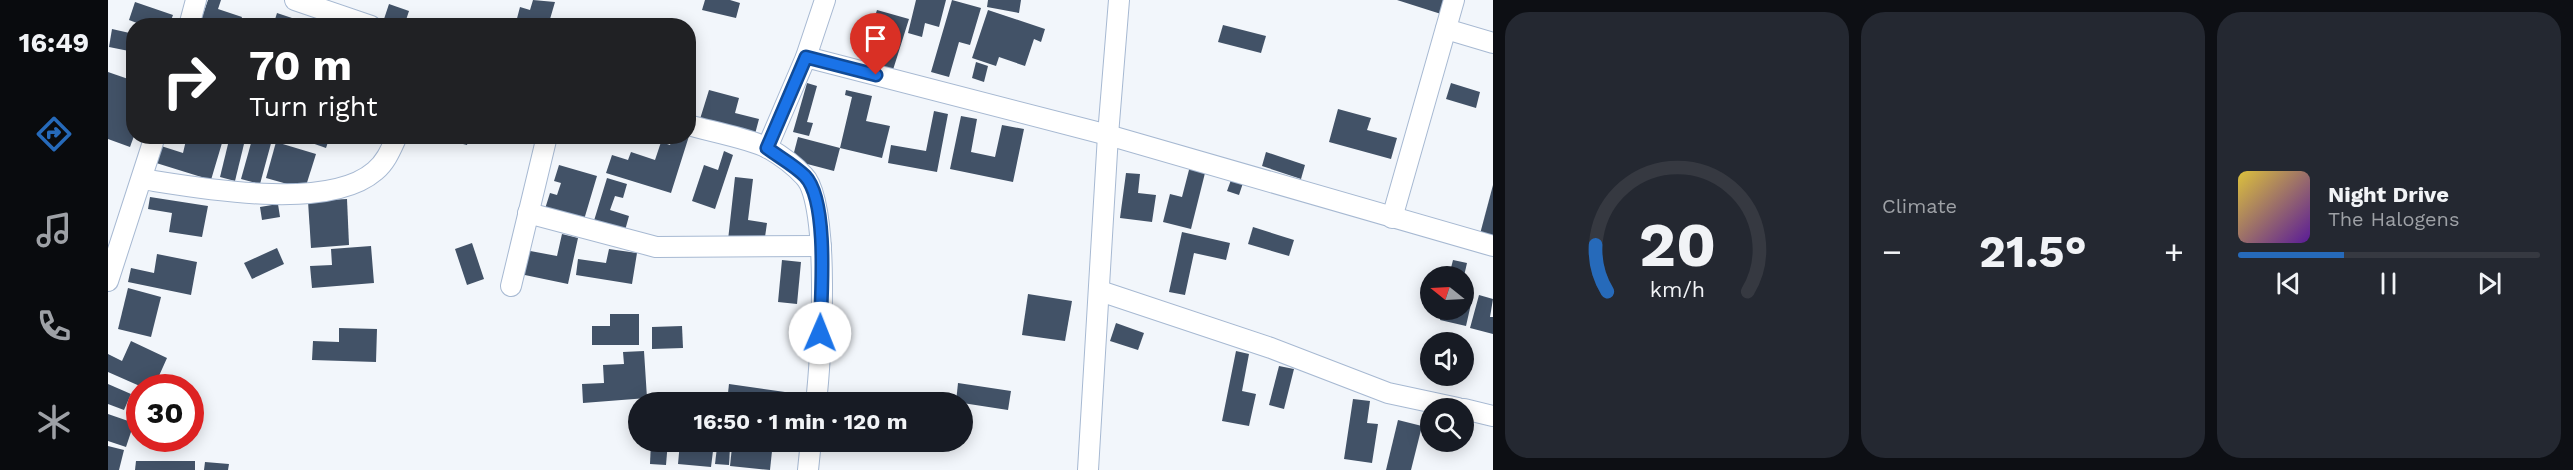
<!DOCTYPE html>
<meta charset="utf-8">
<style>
body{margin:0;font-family:"Work Sans",sans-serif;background:#242831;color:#f1f3f6;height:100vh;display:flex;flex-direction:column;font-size:22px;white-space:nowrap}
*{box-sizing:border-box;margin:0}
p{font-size:20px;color:#9ea1a6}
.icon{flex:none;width:33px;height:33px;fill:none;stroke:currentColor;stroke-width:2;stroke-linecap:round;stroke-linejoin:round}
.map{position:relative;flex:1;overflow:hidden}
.sheet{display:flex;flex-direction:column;gap:12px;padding:12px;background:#0d0f14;width:1080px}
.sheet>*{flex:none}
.top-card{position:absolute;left:18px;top:18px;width:570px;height:126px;border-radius:24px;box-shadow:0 3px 15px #0003;background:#202124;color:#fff;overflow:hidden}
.needle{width:39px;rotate:288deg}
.controls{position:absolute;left:1312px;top:266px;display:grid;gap:12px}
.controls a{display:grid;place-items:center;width:54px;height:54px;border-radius:50%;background:#171b24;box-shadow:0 3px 15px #0003;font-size:30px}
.speed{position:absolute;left:18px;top:374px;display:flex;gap:12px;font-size:30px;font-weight:700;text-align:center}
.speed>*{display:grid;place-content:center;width:78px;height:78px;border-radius:50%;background:#171b24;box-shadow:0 3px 15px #0003;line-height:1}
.speed .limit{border:9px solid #d22;background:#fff;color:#111}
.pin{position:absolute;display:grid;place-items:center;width:51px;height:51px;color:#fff;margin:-62px -26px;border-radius:50% 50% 50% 0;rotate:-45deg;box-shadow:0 0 6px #0007}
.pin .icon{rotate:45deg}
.me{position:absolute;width:66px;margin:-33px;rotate:1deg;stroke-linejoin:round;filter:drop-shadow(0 0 4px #0008)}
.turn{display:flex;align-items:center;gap:21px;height:126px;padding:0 24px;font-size:27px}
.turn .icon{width:78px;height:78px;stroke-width:2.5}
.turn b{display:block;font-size:42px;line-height:51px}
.big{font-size:45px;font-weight:700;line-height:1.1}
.sheet .tile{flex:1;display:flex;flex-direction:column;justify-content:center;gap:9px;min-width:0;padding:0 21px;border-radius:24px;background:#242831}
.sheet .dial{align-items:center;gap:0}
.dial svg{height:156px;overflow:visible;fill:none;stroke:#363941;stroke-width:7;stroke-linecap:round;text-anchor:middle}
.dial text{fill:#f1f3f6;stroke:none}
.song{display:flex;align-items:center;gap:18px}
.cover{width:72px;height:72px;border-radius:9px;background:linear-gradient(135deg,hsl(50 70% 55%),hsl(270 70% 35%))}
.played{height:6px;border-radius:3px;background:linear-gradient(90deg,#266aba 35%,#363941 35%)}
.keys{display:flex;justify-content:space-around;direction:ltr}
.heat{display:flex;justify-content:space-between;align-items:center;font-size:33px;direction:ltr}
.sheet .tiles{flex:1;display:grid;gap:12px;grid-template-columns:repeat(3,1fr)}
.trip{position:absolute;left:520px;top:392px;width:345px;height:60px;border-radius:30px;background:#171b24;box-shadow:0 3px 15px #0003;font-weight:700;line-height:60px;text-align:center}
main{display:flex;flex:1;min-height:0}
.dock{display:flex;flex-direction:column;width:108px;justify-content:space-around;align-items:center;background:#090b0e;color:#9ea1a6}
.dock .icon{width:42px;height:42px}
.dock .active{color:#266aba}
.dock b{font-size:27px;color:#f1f3f6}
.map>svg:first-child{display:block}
.building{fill:#425267}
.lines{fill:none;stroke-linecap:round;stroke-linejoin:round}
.street-casing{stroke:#a7b9d2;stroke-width:22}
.street{stroke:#fff;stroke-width:20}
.route-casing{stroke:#114b97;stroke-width:15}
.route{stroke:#1a73e8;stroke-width:10}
</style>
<main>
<nav class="dock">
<b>16:49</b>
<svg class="icon active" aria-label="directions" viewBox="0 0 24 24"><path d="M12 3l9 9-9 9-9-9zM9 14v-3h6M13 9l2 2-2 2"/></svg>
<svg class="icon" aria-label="music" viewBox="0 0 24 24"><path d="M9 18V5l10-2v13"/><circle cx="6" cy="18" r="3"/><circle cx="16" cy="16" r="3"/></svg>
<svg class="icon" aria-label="phone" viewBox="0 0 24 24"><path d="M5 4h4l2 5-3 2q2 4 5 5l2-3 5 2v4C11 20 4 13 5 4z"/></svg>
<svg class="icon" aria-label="climate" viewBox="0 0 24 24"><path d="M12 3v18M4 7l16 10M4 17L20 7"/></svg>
</nav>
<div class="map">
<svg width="1385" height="470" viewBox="0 0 1385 470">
<rect width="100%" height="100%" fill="#f2f6fb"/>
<g class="building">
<polygon points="100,0 113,0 110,9 134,17 131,26 91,26"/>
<polygon points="425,0 447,2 440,26 407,26 412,7 422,10"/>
<polygon points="597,0 622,0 632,3 628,18 594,10"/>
<polygon points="808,0 838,0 831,27 817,23 814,37 800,33"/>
<polygon points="844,0 873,8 862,45 851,42 841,77 823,72"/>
<polygon points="880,0 913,0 911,13 879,7"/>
<polygon points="1289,0 1337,0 1333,14"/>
<polygon points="27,2 65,15 61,26 37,26 21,20"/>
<polygon points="281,4 301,11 296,26 275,22"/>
<polygon points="769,10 801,19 784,73 769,68 781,30 764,25"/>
<polygon points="880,10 937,29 933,42 926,39 917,66 891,57 888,66 864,58"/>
<polygon points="169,13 187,19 185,26 165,26"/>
<polygon points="1115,25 1158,36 1153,53 1110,42"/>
<polygon points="4,29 26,34 26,52 1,47"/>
<polygon points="868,62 880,66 876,82 864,78"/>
<polygon points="0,72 26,81 26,136 22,147 0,139"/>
<polygon points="699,83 709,86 699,122 705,123 701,136 685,132"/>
<polygon points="1343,83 1372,92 1368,108 1338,99"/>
<polygon points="601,90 631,98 627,113 651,119 647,134 592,119"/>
<polygon points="738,90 764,96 758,121 782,126 774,158 732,148 744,97 737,95"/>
<polygon points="1230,109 1263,118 1259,130 1289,138 1283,159 1221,142"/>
<polygon points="826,111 840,114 829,172 780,163 783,145 818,151"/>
<polygon points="853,116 869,119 863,152 887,157 894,125 916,129 905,182 842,169"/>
<polygon points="79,136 93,136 114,143 103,180 45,162 50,145 75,153"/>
<polygon points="145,136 165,136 152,184 133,179"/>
<polygon points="184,136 222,136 218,148"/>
<polygon points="323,136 361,136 359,145"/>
<polygon points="391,136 417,136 416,143"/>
<polygon points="565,136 581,136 563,193 498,173 504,155 520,160 523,152 547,160 553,142 562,145"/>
<polygon points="690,137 732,148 726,171 684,160"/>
<polygon points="121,140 136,144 127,181 112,177"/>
<polygon points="168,142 208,154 197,189 158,178"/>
<polygon points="616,151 625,155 607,209 584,201 596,165 610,170"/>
<polygon points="1158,152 1197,165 1193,179 1154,166"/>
<polygon points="451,165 489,176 475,223 436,212 442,193 449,195 453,183 446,181"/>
<polygon points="1082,166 1098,169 1083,229 1055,222 1062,194 1074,197"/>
<polygon points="1018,173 1032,174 1030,193 1048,195 1044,222 1012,218"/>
<polygon points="627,177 645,179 640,220 659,223 656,244 620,240"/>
<polygon points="499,178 519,184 515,198 507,196 502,210 521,216 516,234 485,224"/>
<polygon points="1123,180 1135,183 1131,195 1119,191"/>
<polygon points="1385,185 1385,237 1372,234"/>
<polygon points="42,197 100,206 94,237 61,232 64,213 40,209"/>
<polygon points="239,199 241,245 203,248 200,201"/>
<polygon points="170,204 172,217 154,220 152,207"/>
<polygon points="1145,227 1186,240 1181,256 1140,244"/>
<polygon points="1074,232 1122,243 1118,260 1086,253 1077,295 1061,292"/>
<polygon points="454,234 470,238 460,284 412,274 417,250 449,256"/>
<polygon points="364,243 376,279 359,285 347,249"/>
<polygon points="263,246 266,283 204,288 202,266 224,265 223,249"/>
<polygon points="169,248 176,264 144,279 136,263"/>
<polygon points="501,249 529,253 524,284 468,275 470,259 498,263"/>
<polygon points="49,254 89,262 83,295 20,282 23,268 46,273"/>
<polygon points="674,260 693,262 689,304 670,302"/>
<polygon points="1345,260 1359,263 1356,276 1341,276"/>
<polygon points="20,288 53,297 43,337 10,329"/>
<polygon points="1356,293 1365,295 1358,326 1332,320 1334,309 1356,309"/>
<polygon points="920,294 964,301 957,341 914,335"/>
<polygon points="1371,295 1385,299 1382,317 1385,317 1385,334 1362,328"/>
<polygon points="502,314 531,314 531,345 484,345 484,326 502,326"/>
<polygon points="1008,323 1036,333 1030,350 1002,341"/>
<polygon points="574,326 575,348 544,349 544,327"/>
<polygon points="231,328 269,329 268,362 204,360 205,341 231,342"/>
<polygon points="23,341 59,358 46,387 34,387 0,372 0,354 14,361"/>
<polygon points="536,351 539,398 475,403 474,384 496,383 495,365 516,364 515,352"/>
<polygon points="1128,351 1141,354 1134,391 1148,394 1141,426 1114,421"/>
<polygon points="1171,366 1186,369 1176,409 1161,405"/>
<polygon points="850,383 903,391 900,410 848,402"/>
<polygon points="0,384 23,394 16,410 0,404"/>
<polygon points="621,384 684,393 683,402 619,402"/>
<polygon points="1245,399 1262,401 1259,423 1270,424 1264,463 1236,459"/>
<polygon points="0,414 26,423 18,447 0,441"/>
<polygon points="1290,420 1314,426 1303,470 1278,470"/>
<polygon points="543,441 560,441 558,465 542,464"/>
<polygon points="587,441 615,441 614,444 606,443 603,467 570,464 572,442 586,443"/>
<polygon points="0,446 16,450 11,470 0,470"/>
<polygon points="609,447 622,448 621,465 607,464"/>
<polygon points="624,447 664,451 662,470 622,466"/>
<polygon points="28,461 87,461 87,470 27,470"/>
<polygon points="97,462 121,464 120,470 96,470"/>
</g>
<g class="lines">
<defs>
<g id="street">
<polyline points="187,0 263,26"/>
<polyline points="81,26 88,0"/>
<polyline points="1338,29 1385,43"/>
<polyline points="698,57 1000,135 1385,246"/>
<path d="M580,125C601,131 643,139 660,148C672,155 687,166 696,176C723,202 713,362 708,402"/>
<polyline points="659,148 698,57 717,0"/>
<path d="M34,179C92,188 220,212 267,171C278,162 283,149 289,136"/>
<polyline points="420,213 548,247 713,246"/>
<polyline points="1284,218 1346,0"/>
<polyline points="0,281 47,136"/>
<polyline points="403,286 439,136"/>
<polyline points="992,291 1163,348 1280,393 1350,408"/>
<polyline points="1356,409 1385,416"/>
<polyline points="700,470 703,441"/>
<polyline points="980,470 1000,135 1011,0"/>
</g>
</defs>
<use href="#street" class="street-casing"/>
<use href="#street" class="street"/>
</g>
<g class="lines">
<defs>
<path id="route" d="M712,333C713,298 721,201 697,176C686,165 671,157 659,148L698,57L768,75"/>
</defs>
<use href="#route" class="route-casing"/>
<use href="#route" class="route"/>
</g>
</svg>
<div class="controls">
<a><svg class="needle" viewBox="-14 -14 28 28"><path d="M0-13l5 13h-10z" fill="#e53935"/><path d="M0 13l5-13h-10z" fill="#9ea1a6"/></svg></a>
<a><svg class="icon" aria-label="sound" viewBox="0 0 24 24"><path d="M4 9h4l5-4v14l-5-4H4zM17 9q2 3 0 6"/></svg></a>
<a><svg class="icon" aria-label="search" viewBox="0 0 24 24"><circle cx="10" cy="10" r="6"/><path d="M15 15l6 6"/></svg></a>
</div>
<div class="speed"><div class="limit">30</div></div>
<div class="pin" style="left:768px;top:75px;background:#d93025"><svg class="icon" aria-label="arrive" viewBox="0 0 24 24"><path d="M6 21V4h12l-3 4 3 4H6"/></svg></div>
<svg class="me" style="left:712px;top:333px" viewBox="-20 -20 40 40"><circle r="19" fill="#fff"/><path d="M0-13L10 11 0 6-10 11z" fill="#1a73e8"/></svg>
<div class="trip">16:50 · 1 min · 120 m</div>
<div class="top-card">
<div class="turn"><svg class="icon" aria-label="right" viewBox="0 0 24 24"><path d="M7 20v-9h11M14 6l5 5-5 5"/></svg><div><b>70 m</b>Turn right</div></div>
</div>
</div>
<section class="sheet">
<div class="tiles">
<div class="tile dial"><svg viewBox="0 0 100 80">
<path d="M14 69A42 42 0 1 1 86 69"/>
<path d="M14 69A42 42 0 0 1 8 45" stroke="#266aba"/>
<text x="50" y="56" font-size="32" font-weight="700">20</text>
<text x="50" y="72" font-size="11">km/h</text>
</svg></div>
<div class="tile"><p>Climate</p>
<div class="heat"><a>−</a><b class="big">21.5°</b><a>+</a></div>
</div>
<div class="tile">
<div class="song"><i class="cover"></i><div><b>Night Drive</b><p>The Halogens</p></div></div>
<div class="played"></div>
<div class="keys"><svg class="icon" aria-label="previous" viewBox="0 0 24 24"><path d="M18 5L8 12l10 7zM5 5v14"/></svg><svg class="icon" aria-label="pause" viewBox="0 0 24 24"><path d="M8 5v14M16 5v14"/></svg><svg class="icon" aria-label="next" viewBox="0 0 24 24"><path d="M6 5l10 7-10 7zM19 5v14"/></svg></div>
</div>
</div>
</section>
</main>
